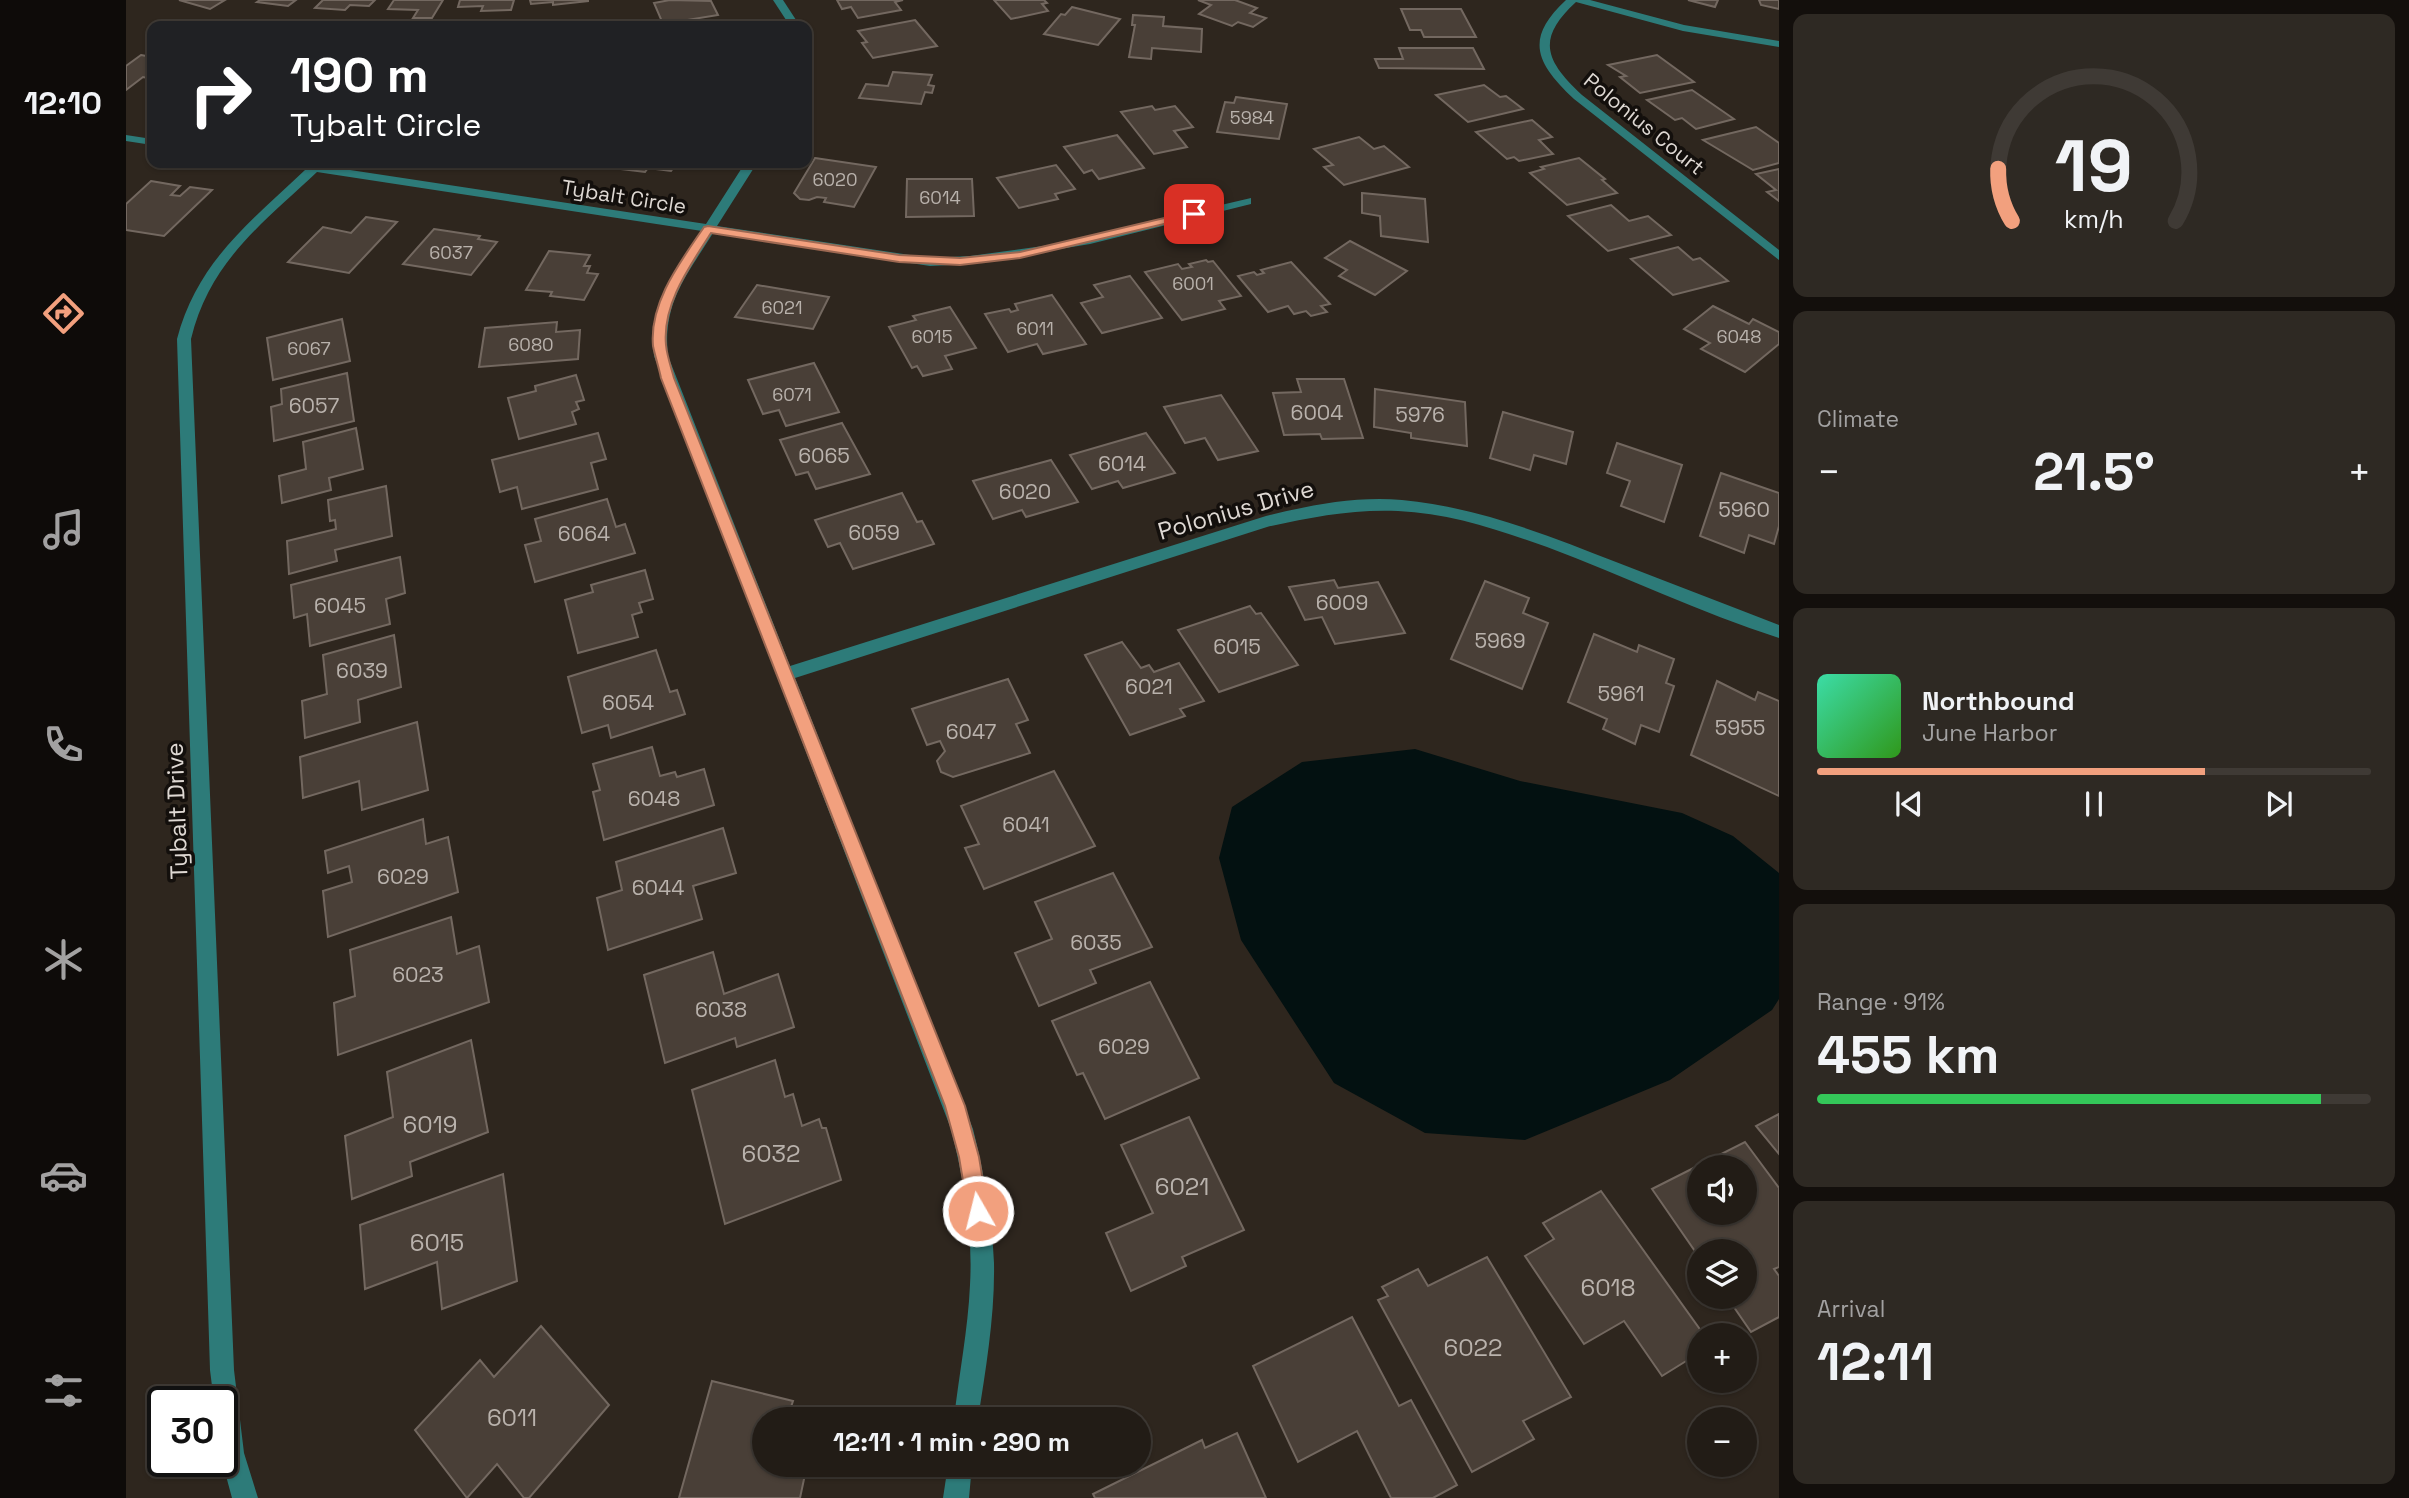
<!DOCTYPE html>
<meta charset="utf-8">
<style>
body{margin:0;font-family:"Space Grotesk",sans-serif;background:#2e2923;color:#f1f3f6;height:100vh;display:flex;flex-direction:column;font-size:26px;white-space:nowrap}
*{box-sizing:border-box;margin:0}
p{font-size:23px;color:#a2a1a1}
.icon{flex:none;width:38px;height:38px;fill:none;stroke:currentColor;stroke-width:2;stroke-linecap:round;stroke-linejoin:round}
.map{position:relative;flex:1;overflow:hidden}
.drawer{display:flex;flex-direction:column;gap:14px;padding:14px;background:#130f0c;width:630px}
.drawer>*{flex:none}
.top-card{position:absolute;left:21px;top:21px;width:665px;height:147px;border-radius:14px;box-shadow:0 2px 5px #0004,0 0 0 2px #3f3a35;background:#202124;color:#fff;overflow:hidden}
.fabs{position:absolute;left:1561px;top:1155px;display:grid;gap:14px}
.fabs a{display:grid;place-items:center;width:70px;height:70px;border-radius:50%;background:#221c16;box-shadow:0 2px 5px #0004,0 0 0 2px #3f3a35;font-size:35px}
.speed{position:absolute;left:21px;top:1386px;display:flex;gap:14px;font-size:35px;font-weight:700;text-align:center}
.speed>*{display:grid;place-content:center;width:91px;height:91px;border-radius:50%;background:#221c16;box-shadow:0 2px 5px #0004,0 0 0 2px #3f3a35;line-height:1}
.speed .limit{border:4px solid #111;border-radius:10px;background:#fff;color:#111}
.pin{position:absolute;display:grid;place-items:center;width:60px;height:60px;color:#fff;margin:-30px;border-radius:14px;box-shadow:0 4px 10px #0006}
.me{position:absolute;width:77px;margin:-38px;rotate:352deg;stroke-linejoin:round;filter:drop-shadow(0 0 5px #0008)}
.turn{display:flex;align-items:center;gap:24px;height:147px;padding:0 28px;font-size:32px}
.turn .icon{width:91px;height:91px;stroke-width:2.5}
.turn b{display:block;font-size:49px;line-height:60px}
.big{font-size:52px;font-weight:600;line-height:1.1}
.drawer .widget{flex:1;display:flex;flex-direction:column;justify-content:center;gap:10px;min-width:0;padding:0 24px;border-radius:14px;background:#2e2923}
.drawer .dial{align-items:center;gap:0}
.dial svg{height:182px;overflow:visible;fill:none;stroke:#3f3a35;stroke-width:7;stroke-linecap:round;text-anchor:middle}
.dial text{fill:#f1f3f6;stroke:none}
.song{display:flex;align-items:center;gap:21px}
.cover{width:84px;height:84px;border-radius:10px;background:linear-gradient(135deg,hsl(160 70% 55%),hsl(110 70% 35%))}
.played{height:7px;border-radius:4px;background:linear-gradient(90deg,#f2a07e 70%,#3f3a35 70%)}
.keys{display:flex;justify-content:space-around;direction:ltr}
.heat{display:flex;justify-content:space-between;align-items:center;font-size:38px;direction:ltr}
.charge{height:10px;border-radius:5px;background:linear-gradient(90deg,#34c759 91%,#3f3a35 0)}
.trip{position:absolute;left:626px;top:1407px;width:399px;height:70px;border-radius:35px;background:#221c16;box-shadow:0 2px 5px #0004,0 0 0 2px #3f3a35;font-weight:600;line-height:70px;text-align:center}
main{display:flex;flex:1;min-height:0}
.tabs{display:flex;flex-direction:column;width:126px;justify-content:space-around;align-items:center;background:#0e0b09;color:#a2a1a1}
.tabs .icon{width:49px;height:49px}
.tabs .current{color:#f2a07e}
.tabs b{font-size:32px;color:#f1f3f6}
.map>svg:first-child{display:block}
.water{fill:#031111}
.building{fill:#493f37;stroke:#736860;stroke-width:2;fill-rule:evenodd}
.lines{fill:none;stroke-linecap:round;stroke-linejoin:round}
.minor{fill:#2d7b79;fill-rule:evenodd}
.route{fill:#f2a07e;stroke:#9d6852;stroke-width:2}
.labels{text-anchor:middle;stroke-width:7;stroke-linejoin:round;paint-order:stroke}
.far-number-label{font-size:18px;fill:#b9b2ac}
.far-street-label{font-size:21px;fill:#ded8d3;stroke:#130f0c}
.number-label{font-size:21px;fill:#b9b2ac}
.street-label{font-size:24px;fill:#ded8d3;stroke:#130f0c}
.near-number-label{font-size:24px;fill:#b9b2ac}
</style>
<main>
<nav class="tabs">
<b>12:10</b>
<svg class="icon current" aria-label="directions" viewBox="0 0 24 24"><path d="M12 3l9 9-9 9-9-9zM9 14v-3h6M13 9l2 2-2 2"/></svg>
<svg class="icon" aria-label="music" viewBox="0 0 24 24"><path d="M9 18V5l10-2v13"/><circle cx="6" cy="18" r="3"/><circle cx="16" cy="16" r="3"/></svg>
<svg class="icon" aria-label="phone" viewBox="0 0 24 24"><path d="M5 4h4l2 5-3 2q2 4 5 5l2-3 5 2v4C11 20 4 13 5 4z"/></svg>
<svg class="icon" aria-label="climate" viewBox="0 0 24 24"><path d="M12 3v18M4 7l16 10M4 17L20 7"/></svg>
<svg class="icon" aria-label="car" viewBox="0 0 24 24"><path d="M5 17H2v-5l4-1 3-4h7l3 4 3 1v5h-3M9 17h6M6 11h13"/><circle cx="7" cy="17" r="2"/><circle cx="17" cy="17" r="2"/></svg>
<svg class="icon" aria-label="filters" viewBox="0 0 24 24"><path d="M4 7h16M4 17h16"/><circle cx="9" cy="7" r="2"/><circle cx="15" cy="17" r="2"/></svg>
</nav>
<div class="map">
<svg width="1653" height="1498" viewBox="0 0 1653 1498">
<rect width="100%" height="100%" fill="#2e261e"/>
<polygon class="water" points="1289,749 1394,781 1556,813 1607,836 1653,873 1653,999 1646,1010 1544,1080 1399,1140 1299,1133 1208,1083 1115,940 1093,858 1106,807 1176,762"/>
<g class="building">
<polygon points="53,0 99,0 84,9"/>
<polygon points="134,0 170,0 162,6 131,2"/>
<polygon points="197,0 249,0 243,6 224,5 219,10 189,8"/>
<polygon points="268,0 317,0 306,18 287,18 292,10 262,9"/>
<polygon points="334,0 388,0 385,10 355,11 357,6 332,7"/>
<polygon points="404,0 462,0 462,1 427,5 427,2 405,4"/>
<polygon points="544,0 585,1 592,15 537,24 528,3"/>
<polygon points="711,0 777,0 769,2 775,10 732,18 725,7 716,9"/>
<polygon points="868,0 918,0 921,3 916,4 922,11 885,19"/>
<polygon points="1072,0 1109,0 1131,8 1124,13 1140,18 1127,27 1112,22 1106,26 1073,14 1085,5"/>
<polygon points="1562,0 1592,0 1589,7"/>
<polygon points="1633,0 1653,0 1653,9 1635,5"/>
<polygon points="946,7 994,19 972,45 918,34 935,14 939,15"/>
<polygon points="1275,9 1335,9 1350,37 1298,37 1295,30 1284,30"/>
<polygon points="1007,15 1038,17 1037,26 1076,29 1075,52 1026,48 1025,59 1003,57 1009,25 1006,25"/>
<polygon points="789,20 811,46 747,58 736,43 741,42 732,31"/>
<polygon points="1273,48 1347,48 1358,69 1253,68 1249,59 1277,59"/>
<polygon points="15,55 26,57 26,79 17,77 0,90 0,66"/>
<polygon points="1531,55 1568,82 1514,93 1494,77 1500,76 1482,65"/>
<polygon points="767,72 806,75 802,85 808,86 806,93 799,92 795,104 733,98 740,84 762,86"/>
<polygon points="1358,85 1374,97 1380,96 1397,109 1342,122 1310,95"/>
<polygon points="1566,90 1608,119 1570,129 1556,118 1549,120 1521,100"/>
<polygon points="1110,97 1161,104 1153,139 1091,132 1099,102 1108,103"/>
<polygon points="1026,106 1029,110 1049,106 1067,127 1048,131 1061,147 1028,154 995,112"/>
<polygon points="1406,120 1426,137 1413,140 1427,154 1393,161 1388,157 1381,159 1350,132"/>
<polygon points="1630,127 1653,143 1653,163 1627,170 1577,140"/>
<polygon points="991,135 1018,168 973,179 966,170 958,173 938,147"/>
<polygon points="1233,137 1248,149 1258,146 1283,167 1218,185 1198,167 1207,165 1188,149"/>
<polygon points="689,158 750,167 728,207 698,202 700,198 691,197 683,200 674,199 668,193"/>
<polygon points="1453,158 1479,179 1476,180 1491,193 1441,205 1404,173 1418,169 1415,167"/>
<polygon points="481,163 551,163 545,171 522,168 519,172 478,167"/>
<polygon points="930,165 949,189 929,194 932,199 893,208 871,178"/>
<polygon points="1653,169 1653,201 1641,192 1650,190 1630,174"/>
<polygon points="781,179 846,179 848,216 780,217"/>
<polygon points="25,181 54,186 45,195 54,196 64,187 86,190 38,236 0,230 0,204"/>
<polygon points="1236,193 1299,199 1302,242 1255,236 1254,216 1236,213"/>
<polygon points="1485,205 1503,221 1522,216 1545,235 1482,251 1442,216"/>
<polygon points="240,217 271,222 223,273 162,262 197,227 225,233"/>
<polygon points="308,229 354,236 352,239 371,242 345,275 277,264"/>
<polygon points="1224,241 1281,271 1249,295 1213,276 1221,270 1199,258"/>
<polygon points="1552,247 1567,260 1574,258 1602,281 1547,295 1505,259"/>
<polygon points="423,251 464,255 458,266 464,266 461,273 472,274 458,300 424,296 426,292 400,290"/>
<polygon points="1080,260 1082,262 1087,261 1115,296 1093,301 1099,309 1056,320 1019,272 1052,264 1056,269 1066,267 1063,264"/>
<polygon points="1165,262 1204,304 1195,306 1201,312 1185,316 1180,311 1168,314 1162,306 1142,312 1112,276 1128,272 1131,275 1138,273 1135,270"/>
<polygon points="1004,276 1036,318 976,333 955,303 977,297 968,285"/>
<polygon points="631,285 703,297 687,329 609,317"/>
<polygon points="926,295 960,344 917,354 911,344 882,352 859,314 883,309 885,312 892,310 889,304"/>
<polygon points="1587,306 1623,324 1627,319 1653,332 1653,344 1619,372 1575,349 1584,343 1558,329"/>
<polygon points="824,307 850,348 819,356 826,369 797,376 791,366 786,368 763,327 790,320 787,316"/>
<polygon points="216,319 224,361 147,380 141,338"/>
<polygon points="431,322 430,332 454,330 452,359 353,367 359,328"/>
<polygon points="688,363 713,412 660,426 653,410 637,414 622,380"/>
<polygon points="221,373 228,421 148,441 145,407 156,404 155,389"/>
<polygon points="450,375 458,400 450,402 453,409 446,412 450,424 393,439 382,398 410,391 409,386"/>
<polygon points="1171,379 1218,379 1237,438 1196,439 1194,434 1158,435 1147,393 1175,392"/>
<polygon points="1249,389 1339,402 1341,446 1285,438 1285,433 1248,427"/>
<polygon points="1095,395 1132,451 1092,460 1079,438 1059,443 1038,407"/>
<polygon points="1377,412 1447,432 1440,464 1408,455 1404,470 1364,458"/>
<polygon points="716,423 744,474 690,489 682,472 670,475 654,440"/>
<polygon points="230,428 237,469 203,478 205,490 156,503 153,476 180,469 177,442"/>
<polygon points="472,433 480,459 465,463 472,489 396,509 391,487 374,492 366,460"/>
<polygon points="1020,433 1049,473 997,488 992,481 966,489 944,455"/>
<polygon points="1491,443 1556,465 1538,522 1495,506 1504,481 1481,473"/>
<polygon points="925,460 952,502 900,517 896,510 867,519 847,481"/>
<polygon points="1595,473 1653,493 1653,526 1648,544 1623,535 1618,553 1574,536"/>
<polygon points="260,486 266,536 209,550 211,561 163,574 161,541 210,529 209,520 204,521 202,500"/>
<polygon points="776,493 791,522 796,521 808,544 727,569 714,543 702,547 689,520"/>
<polygon points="481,499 490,527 499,524 509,553 409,582 399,545 415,541 409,519"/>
<polygon points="274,557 279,593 260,599 264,624 184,646 181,614 168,618 165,585"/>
<polygon points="519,570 527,599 513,603 516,612 506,615 512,637 452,653 439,600 467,592 465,585"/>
<polygon points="1208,580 1212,588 1252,582 1279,633 1209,644 1196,617 1179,620 1163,587"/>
<polygon points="1359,581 1403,598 1397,613 1422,623 1396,689 1325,659"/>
<polygon points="1124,606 1130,614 1135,613 1172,665 1093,692 1052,630"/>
<polygon points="1468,634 1511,652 1513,645 1548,659 1540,683 1548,686 1533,732 1515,725 1509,744 1477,729 1481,719 1442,702"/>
<polygon points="268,635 275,687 232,700 234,722 179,738 176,701 201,694 197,655"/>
<polygon points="996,642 1015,668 1023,665 1028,672 1053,663 1078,701 1054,709 1059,716 1004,735 959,655"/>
<polygon points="530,650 544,692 551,690 559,714 485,738 482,725 456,733 442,677"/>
<polygon points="882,679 902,720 890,724 904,753 827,777 815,772 811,761 819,751 814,741 801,745 786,709"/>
<polygon points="1591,681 1629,700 1632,692 1653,701 1653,796 1565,755"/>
<polygon points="291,722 302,790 236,810 233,781 177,798 174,757"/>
<polygon points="526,747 534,776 549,772 551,777 578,769 588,805 478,840 467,792 474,790 467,764"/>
<polygon points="928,771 969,846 858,889 839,848 853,844 835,806"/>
<polygon points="297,819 300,844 322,837 332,892 202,937 197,891 226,882 223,866 202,873 199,851"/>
<polygon points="597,828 610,873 567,886 576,919 482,950 471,898 496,890 490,862"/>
<polygon points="987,873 1026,947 964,970 970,983 913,1006 889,953 926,939 909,902"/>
<polygon points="325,917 331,954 353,946 363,1002 212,1055 208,1003 229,996 224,950"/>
<polygon points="587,952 598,994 652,974 668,1027 611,1047 609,1038 539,1063 518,975"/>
<polygon points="1024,982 1073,1078 979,1119 957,1073 951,1075 926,1021"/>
<polygon points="345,1040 362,1132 284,1162 286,1176 226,1199 219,1136 267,1117 261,1072"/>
<polygon points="649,1060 659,1097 667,1094 676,1126 693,1119 696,1128 700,1128 715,1180 599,1224 566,1090"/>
<polygon points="1653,1114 1653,1154 1630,1126"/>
<polygon points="1063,1117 1118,1230 1056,1257 1060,1266 1005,1291 980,1233 1027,1213 995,1145"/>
<path d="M1619,1142L1653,1188V1267L1648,1269L1653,1276V1317L1625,1332L1601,1297H1619V1251H1573V1257L1526,1189ZM1573,1167H1619V1213H1573Z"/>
<polygon points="377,1174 391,1281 316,1309 311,1262 239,1289 234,1225"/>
<polygon points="1475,1191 1578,1335 1573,1335 1573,1353 1536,1376 1498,1321 1458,1344 1399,1256 1428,1239 1417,1223"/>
<polygon points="1361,1257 1445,1397 1397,1421 1408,1439 1346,1472 1252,1300 1262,1296 1256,1287 1292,1269 1302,1286"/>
<polygon points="1226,1317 1273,1406 1285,1400 1331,1485 1307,1498 1265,1498 1231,1431 1172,1462 1127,1366"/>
<polygon points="415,1326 483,1405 403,1498 398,1498 371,1464 341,1498 289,1430 354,1360 368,1377"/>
<polygon points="586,1381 667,1401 664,1410 692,1418 639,1419 639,1465 681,1465 674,1498 553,1498"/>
<polygon points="1111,1433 1140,1498 969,1498 967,1494 1076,1440 1079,1448"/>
</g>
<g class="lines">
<g class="minor">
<polygon points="647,0 657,0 674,26 664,26"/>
<path d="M1440,0H1464L1558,25L1653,41V47L1557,31L1450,2C1410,39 1419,60 1456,95L1653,250V260L1448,99C1410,63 1398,39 1440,0Z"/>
<polygon points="0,135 26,139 26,145 0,141"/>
<path d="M151,163H178L580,224L619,163H631L591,226L804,258L844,256L924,245L1125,198V204L964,244L844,264L804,266L587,233C561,275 536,303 542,356L664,666L1140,516C1185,505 1230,496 1276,500C1351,507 1421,535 1490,562C1544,583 1599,604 1653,625V638C1574,613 1499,576 1421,547C1373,530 1323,513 1272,511C1227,509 1185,517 1141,527L669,678L847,1129C858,1173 866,1217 868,1263C869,1315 860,1368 852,1419H828C833,1374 842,1330 844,1285C847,1232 838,1180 825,1129L528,356C523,303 549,273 576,231L191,172C136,224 84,261 65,339L108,1370L118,1453L132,1498H106L96,1461V1402H88L84,1370L51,339C71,262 124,222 179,170Z"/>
<polygon points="822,1465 846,1465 843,1498 817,1498"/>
</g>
</g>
<path class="route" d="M1068,211L1072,212V216L894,258L834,265L773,262L585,233C564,266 536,304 540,345C541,356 545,367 548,378L839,1106L853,1157L862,1211L859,1218L852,1221L845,1218L842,1211L833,1157L819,1106L535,378C533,368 529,356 527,346C523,302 555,261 578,227L582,226L773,255L834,258L894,252Z"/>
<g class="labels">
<g class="far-number-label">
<text x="1126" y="124">5984</text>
<text x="709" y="186">6020</text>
<text x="814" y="204">6014</text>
<text x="325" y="259">6037</text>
<text x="1067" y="290">6001</text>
<text x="656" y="314">6021</text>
<text x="909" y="335">6011</text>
<text x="806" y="343">6015</text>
<text x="1613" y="343">6048</text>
<text x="405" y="351">6080</text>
<text x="183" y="355">6067</text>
<text x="666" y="401">6071</text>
</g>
<g class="far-street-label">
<text transform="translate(1518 124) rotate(39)" y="7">Polonius Court</text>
<text transform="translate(498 197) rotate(9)" y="7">Tybalt Circle</text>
</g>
<g class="number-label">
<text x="188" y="413">6057</text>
<text x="1191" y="420">6004</text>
<text x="1294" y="422">5976</text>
<text x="698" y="463">6065</text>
<text x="996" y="471">6014</text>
<text x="899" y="499">6020</text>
<text x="1618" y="517">5960</text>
<text x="748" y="540">6059</text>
<text x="458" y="541">6064</text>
<text x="1216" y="610">6009</text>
<text x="214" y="613">6045</text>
<text x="1374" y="648">5969</text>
<text x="1111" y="654">6015</text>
<text x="236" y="678">6039</text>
<text x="1023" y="694">6021</text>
<text x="1495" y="701">5961</text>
<text x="502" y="710">6054</text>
<text x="1614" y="735">5955</text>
<text x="845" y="739">6047</text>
<text x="528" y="806">6048</text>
<text x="900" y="832">6041</text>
<text x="277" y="884">6029</text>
<text x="532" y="895">6044</text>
<text x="970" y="950">6035</text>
<text x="292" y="982">6023</text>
<text x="595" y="1017">6038</text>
<text x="998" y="1054">6029</text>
</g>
<g class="street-label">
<text transform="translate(1110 510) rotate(-16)" y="8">Polonius Drive</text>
<text transform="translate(51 811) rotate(-92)" y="8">Tybalt Drive</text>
</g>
<g class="near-number-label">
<text x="304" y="1133">6019</text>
<text x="645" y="1162">6032</text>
<text x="1056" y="1195">6021</text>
<text x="311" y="1251">6015</text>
<text x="1482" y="1296">6018</text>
<text x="1347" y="1356">6022</text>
<text x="386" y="1426">6011</text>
</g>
</g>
</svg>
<div class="fabs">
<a><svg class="icon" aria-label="sound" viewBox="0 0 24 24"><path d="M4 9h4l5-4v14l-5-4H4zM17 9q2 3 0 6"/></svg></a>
<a><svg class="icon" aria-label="layers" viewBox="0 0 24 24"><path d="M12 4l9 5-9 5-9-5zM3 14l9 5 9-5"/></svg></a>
<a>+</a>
<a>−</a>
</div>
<div class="speed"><div class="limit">30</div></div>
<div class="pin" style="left:1068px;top:214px;background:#d93025"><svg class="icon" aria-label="arrive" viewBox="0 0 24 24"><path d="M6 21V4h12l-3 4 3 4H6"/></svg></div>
<svg class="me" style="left:852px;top:1211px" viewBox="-20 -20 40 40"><circle r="17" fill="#f2a07e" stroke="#fff" stroke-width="3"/><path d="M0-11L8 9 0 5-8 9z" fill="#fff"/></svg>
<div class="trip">12:11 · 1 min · 290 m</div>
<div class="top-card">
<div class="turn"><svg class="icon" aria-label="right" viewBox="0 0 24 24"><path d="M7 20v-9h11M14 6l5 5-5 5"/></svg><div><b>190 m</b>Tybalt Circle</div></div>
</div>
</div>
<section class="drawer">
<div class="widget dial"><svg viewBox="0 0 100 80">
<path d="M14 69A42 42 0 1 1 86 69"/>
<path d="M14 69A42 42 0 0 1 8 46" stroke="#f2a07e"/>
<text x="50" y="56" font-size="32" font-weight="700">19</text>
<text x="50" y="72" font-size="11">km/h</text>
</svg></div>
<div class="widget"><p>Climate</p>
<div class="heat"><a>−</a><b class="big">21.5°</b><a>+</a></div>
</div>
<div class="widget">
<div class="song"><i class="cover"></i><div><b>Northbound</b><p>June Harbor</p></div></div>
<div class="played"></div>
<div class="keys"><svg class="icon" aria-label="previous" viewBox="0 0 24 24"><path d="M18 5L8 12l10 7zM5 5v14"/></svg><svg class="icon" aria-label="pause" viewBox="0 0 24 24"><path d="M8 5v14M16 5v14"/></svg><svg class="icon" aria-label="next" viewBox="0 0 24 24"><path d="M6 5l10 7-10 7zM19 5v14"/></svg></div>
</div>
<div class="widget"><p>Range · 91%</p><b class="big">455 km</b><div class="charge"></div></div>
<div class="widget"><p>Arrival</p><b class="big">12:11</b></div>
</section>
</main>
